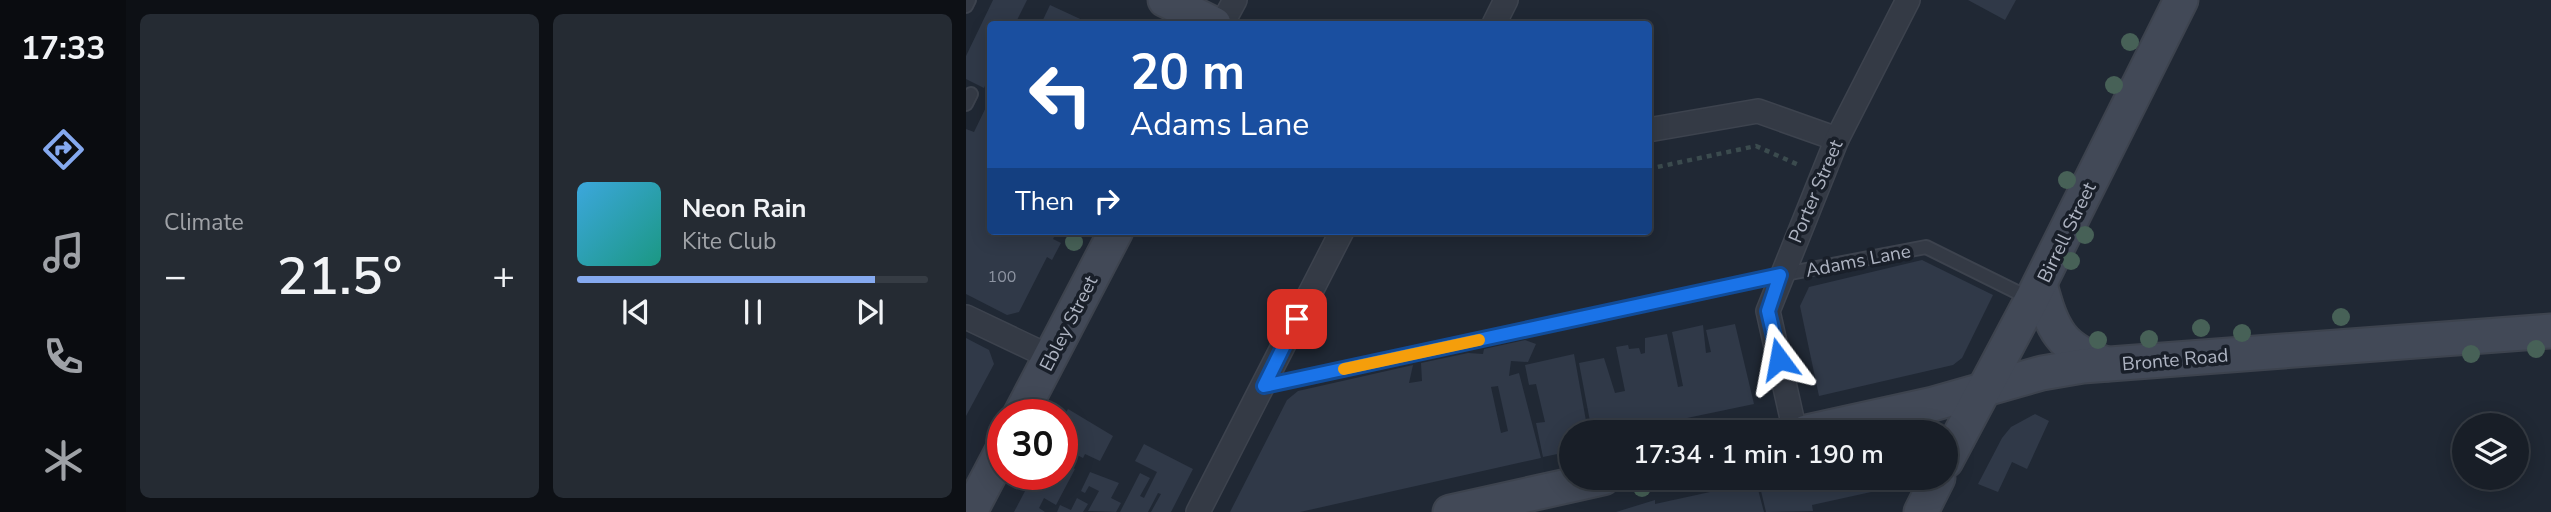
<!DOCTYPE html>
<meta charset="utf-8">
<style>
body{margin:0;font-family:"Nunito Sans",sans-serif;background:#252b33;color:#f1f3f6;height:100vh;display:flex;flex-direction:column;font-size:26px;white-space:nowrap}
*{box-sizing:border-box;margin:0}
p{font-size:23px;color:#9fa2a7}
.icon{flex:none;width:38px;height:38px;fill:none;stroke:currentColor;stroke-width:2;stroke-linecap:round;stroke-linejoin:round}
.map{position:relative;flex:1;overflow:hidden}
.side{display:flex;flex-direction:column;gap:14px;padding:14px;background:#0d1015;width:840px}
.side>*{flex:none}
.banner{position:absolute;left:21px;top:21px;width:665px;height:214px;border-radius:7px;box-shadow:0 4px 18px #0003,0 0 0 2px #363c44;background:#1a4fa0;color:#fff;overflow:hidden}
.controls{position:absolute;left:1486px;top:413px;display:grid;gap:14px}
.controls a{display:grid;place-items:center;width:77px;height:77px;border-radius:50%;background:#181e27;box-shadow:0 4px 18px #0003,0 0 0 2px #363c44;font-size:35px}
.speed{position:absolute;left:21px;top:399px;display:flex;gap:14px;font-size:35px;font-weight:700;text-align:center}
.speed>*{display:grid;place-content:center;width:91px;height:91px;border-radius:50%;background:#181e27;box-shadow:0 4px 18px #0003,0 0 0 2px #363c44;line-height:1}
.speed .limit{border:10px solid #d22;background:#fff;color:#111}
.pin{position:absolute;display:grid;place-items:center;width:60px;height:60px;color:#fff;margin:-30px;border-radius:14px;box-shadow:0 4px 10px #0006}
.me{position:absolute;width:77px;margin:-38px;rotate:347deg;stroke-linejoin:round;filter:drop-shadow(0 0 5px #0008)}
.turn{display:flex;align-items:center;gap:24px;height:147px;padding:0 28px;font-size:32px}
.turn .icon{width:91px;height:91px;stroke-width:2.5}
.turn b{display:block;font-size:49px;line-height:60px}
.then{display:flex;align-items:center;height:66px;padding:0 28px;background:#0003;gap:14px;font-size:26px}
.big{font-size:52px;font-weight:600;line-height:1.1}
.side .tile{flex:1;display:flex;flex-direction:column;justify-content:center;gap:10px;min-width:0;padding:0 24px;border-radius:10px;background:#252b33}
.song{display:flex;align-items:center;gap:21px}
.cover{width:84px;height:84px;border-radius:10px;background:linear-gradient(135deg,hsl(200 70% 55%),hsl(170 70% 35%))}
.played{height:7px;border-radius:4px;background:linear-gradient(90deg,#85a9ef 85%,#363c44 85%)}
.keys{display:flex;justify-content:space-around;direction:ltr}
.heat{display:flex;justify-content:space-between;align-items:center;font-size:38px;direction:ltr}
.side .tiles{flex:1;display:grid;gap:14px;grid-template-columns:repeat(2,1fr)}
.trip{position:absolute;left:593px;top:420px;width:399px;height:70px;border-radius:35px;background:#181e27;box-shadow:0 4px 18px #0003,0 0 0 2px #363c44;font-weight:600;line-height:70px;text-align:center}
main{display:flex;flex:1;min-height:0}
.tabs{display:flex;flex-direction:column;width:126px;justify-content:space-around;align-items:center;background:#0a0c10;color:#9fa2a7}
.tabs .icon{width:49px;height:49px}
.tabs .current{color:#85a9ef}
.tabs b{font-size:32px;color:#f1f3f6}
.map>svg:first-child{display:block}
.building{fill:#303948;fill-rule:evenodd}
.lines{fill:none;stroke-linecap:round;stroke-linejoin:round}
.lane-casing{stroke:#3d434e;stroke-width:16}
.street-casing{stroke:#3d434e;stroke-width:26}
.secondary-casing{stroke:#3d434e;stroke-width:37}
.path{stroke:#3b4b4e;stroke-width:4.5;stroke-dasharray:5 5;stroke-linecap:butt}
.lane{stroke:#343a45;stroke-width:12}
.street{stroke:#343a45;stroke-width:23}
.secondary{stroke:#424957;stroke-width:33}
.tree{fill:#476157}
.route-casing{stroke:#114b97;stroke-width:18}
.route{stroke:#1a73e8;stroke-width:12}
.slow{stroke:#f59e0b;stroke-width:12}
.labels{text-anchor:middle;stroke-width:7;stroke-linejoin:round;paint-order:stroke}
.number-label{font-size:16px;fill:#8d94a2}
.street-label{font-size:19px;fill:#aeb4c2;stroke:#191f29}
</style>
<main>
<nav class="tabs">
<b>17:33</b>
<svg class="icon current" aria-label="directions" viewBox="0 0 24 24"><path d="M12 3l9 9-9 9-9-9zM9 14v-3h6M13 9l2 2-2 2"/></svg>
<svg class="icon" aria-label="music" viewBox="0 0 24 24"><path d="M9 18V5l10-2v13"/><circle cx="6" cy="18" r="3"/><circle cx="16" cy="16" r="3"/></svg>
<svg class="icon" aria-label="phone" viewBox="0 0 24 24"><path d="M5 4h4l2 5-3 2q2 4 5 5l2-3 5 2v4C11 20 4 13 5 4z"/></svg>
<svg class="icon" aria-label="climate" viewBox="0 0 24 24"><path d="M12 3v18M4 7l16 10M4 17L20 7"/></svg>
</nav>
<section class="side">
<div class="tiles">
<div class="tile"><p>Climate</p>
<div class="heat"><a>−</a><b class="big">21.5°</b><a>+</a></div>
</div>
<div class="tile">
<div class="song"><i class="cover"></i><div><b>Neon Rain</b><p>Kite Club</p></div></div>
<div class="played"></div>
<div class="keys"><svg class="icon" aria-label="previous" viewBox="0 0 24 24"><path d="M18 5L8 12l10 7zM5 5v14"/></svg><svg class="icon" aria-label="pause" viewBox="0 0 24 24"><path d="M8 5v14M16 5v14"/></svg><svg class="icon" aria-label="next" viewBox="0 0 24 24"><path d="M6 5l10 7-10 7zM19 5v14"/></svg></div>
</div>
</div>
</section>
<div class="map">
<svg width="1585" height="512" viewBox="0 0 1585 512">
<rect width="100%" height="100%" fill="#202834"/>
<g class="building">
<polygon points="27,0 61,0 49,24 24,24 24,75 18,88 0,79 0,56"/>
<polygon points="1002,0 1050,0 1039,20"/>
<polygon points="84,5 125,24 66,24 68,21 75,24"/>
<polygon points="24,99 24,231 91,231 87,239 95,243 86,260 81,257 53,312 41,315 0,294 0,129 8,132"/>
<polygon points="956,260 1027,295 996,358 987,365 853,396 834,306 843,287"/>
<polygon points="769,324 788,404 721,418 722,425 691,432 680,432 680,429 659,432 658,426 626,432 613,363 638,358 649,393 659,391 650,347 662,345 663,349 673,348 675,354 679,353 679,338 701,334 712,387 717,386 706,332 737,325 740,353 745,352 740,330"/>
<polygon points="0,338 23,350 28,364 0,416"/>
<path d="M559,340L570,344L562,362L545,361L543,376L553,373L575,458L334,512H264L321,400L332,391L447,365L443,383L456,381L455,363L502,353L517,354L518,349ZM532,386L542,431L535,433L525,387Z"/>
<polygon points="608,354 622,432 606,432 606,451 577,457 570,423 579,422 570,384 563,385 559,365"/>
<polygon points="102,409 147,436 134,461 119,454 117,458 96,447 96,420"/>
<polygon points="1069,414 1083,421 1061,469 1046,462 1032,492 1012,484 1036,438 1045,427"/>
<polygon points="178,444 227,469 205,512 185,512 195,494 192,493 182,512 154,512 174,473 184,478 174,496 178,498 191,472 169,461"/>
<polygon points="96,462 109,469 90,505 78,498 73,508 79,512 48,512 68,474 96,474"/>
<polygon points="124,472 153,483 145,498 155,503 150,512 122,511 133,491 123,486 119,493 115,491"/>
<polygon points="840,478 940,478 937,485 846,505 847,511 800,512 795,491 841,482"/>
<polygon points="790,482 798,512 650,512 689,500 689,504"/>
<polygon points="111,498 122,504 117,512 91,512 94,505 105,510"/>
</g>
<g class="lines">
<defs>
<g id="lane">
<polyline points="0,6 3,0"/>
<polyline points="0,104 5,94"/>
<polyline points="298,386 814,275 960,247 1065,299"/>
</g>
<g id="street">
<polyline points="256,24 269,0"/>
<polyline points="528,24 540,0"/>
<polyline points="682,130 792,111 871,139"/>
<polyline points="0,317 84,357"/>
<polyline points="829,432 802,311 871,139 942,0"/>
<polyline points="232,512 376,231"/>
</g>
<g id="secondary">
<polyline points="199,0 248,24"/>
<path d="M1074,284C1086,329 1094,349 1141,364"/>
<polyline points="54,415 150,231"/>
<polyline points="840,432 967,404 1076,373 1117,366 1585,331"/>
<polyline points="980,461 1066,299 1215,0"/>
<polyline points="4,512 37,449"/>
<polyline points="484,512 637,478"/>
<polyline points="955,512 972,478"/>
</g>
</defs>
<use href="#lane" class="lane-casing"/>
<use href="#street" class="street-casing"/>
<use href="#secondary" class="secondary-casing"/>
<polyline class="path" points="682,169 790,146 835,166"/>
<use href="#lane" class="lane"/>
<use href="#street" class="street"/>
<use href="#secondary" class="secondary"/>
</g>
<g class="tree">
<circle cx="1164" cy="42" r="9"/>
<circle cx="1148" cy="85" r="9"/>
<circle cx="1101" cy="180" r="9"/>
<circle cx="1119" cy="235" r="9"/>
<circle cx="108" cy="242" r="9"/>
<circle cx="1105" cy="261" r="9"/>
<circle cx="1375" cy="317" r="9"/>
<circle cx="1235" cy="328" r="9"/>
<circle cx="1276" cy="333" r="9"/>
<circle cx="1183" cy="339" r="9"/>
<circle cx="1132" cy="340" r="9"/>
<circle cx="1570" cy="349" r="9"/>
<circle cx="1505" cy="354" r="9"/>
<circle cx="676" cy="488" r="9"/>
</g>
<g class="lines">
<defs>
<polyline id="route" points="331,319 298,386 814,275 802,311 813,359"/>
</defs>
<use href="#route" class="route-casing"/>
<use href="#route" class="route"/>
<polyline class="slow" points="378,369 513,340"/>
</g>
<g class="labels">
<g class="number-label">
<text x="36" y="282">100</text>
</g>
<g class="street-label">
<text transform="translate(849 191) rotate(-67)" y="7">Porter Street</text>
<text transform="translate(1100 232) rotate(-64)" y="7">Birrell Street</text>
<text transform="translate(892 260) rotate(-11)" y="7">Adams Lane</text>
<text transform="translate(102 323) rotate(-63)" y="7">Ebley Street</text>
<text transform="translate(1209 359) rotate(-5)" y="7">Bronte Road</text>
</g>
</g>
</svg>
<div class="controls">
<a><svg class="icon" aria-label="layers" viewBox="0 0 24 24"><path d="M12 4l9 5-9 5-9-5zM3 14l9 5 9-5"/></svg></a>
</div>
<div class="speed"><div class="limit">30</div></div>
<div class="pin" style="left:331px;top:319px;background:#d93025"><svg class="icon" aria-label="arrive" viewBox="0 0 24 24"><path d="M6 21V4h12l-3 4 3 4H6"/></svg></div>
<svg class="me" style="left:813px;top:359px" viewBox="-20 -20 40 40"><path d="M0-17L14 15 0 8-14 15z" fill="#1a73e8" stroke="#fff" stroke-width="4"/></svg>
<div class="trip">17:34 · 1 min · 190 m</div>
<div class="banner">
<div class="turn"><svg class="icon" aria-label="left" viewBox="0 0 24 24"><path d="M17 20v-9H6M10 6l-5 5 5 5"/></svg><div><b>20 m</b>Adams Lane</div></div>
<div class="then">Then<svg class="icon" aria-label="right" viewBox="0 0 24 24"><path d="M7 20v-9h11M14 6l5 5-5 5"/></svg></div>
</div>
</div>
</main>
